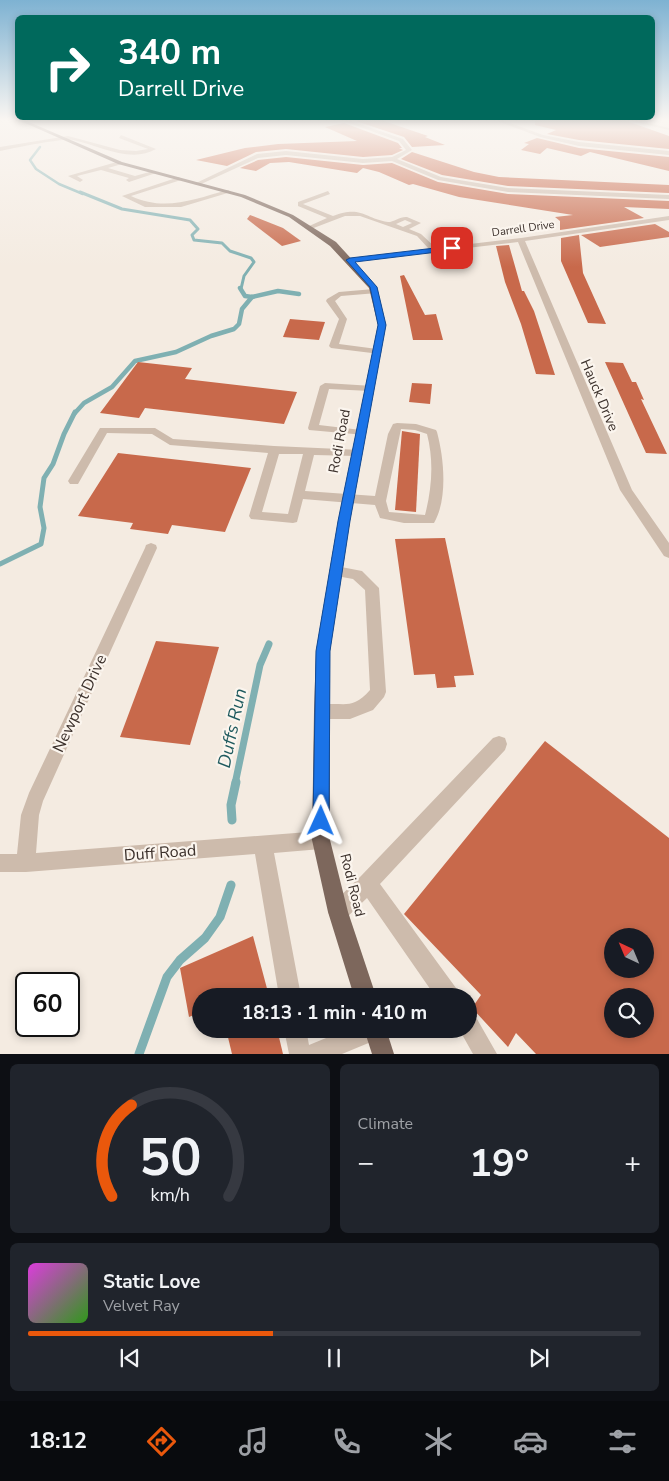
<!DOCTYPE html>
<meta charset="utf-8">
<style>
body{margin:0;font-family:"Nunito Sans",sans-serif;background:#20242c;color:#f1f3f6;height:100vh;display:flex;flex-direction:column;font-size:19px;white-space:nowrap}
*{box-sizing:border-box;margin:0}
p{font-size:16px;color:#9ea1a6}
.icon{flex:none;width:28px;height:28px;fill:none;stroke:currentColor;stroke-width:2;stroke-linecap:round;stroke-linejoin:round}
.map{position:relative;height:1054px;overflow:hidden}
.sheet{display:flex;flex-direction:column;gap:10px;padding:10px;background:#0d0f14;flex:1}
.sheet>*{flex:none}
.hud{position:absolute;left:15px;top:15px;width:640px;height:105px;border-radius:8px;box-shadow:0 2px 8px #0003;background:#00695c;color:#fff;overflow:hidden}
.needle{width:32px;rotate:316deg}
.tools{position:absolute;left:604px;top:928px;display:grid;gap:10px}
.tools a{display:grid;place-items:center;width:50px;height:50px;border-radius:50%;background:#171b24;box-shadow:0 2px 8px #0003;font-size:25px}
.speed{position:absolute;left:15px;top:972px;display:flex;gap:10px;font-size:25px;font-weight:700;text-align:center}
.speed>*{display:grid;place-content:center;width:65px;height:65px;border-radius:50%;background:#171b24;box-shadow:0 2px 8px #0003;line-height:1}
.speed .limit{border:2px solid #111;border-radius:8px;background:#fff;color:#111}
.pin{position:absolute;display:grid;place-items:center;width:42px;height:42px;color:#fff;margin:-21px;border-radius:10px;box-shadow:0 2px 8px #0006}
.me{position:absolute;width:55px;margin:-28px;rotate:1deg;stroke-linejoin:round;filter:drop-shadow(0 0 4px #0008)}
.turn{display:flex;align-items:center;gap:18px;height:105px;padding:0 20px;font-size:22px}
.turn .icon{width:65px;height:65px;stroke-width:2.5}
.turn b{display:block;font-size:35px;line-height:42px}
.big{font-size:38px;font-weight:700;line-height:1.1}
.sheet .tile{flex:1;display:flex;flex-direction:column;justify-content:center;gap:8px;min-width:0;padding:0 18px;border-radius:8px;background:#20242c}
.sheet .dial{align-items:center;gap:0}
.dial svg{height:130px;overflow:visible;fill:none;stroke:#363941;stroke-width:7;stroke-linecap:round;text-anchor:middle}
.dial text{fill:#f1f3f6;stroke:none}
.song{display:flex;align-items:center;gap:15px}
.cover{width:60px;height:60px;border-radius:8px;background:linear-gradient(135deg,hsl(300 70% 55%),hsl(110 70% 35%))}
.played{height:5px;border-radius:2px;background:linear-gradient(90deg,#ea580c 40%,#363941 40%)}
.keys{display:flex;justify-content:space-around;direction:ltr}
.heat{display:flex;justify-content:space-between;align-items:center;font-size:28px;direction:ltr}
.sheet .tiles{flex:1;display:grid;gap:10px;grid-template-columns:1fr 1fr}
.tile:last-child{grid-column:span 2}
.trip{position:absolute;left:192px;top:988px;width:285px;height:50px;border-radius:25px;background:#171b24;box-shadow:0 2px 8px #0003;font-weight:700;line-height:50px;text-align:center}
.menu{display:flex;height:80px;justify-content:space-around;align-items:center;background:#090b0e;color:#9ea1a6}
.menu .icon{width:35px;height:35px}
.menu .active{color:#ea580c}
.menu b{font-size:22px;color:#f1f3f6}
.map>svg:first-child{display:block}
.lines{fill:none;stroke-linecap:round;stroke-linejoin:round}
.stream-far5{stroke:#7fb0b2;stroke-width:2.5}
.stream-far4{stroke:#7fb0b2;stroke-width:3}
.stream-far3{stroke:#7fb0b2;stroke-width:4.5}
.stream-far2{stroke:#7fb0b2;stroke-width:5}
.stream-far1{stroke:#7fb0b2;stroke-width:7}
.stream{stroke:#7fb0b2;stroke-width:9}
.building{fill:#c8694b;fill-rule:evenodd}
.minor{fill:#cdbbac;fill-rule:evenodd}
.major{fill:#7d675c;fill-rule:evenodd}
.route{fill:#1a73e8;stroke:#114b97}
.labels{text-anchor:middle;stroke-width:4.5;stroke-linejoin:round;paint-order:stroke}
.far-street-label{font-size:11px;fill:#3b302b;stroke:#fbf5ee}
.street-label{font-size:14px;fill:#3b302b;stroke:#fbf5ee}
.near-street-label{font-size:16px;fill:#3b302b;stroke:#fbf5ee}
.near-water-label{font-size:18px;font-style:italic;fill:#1f5a5e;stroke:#fbf5ee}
</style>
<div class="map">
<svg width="669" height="1054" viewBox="0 0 669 1054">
<rect width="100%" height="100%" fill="#f4ebe1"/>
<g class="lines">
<polyline class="stream-far5" points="40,147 30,160 36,169 59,184 83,194"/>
<polyline class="stream-far4" points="80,192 122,209 190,220 198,229 192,235 194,240 222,243 230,251 251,258 254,262 244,276 241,289"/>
<g class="stream-far3">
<polyline points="240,288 245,296 252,297 278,291 299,294"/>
<polyline points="74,414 84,403 112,387 135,361 176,352 211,336 234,329 239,324 242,309 252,297"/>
</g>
<polyline class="stream-far2" points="0,564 41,544 44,528 40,507 44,478 53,464 64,434 75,412"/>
<polyline class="stream-far1" points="235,784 260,665 269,644"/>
<g class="stream">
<polyline points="232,820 231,805 236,782"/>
<polyline points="139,1054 167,977 180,960 205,938 220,917 231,885"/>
</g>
</g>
<g class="building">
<polygon points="365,119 378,119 428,136 425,137 445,145 412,147 404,137 356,121"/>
<polygon points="535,119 621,119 669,136 669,149 579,140 547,134 556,130 535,125"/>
<polygon points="344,123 398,143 402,148 399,148 403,150 392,155 363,157 286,149 256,152 227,166 196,160 245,148 278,144 357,141 325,127"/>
<polygon points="537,138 579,148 669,157 669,171 590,152 581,156 547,148 540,154 521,150 529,144 524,143"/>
<polygon points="412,152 474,172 499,177 669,185 669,193 508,186 442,175 401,159"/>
<polygon points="286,157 363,165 392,163 438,182 508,194 669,201 669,209 624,207 644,218 560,230 560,221 555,217 573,215 459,197 413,184 409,185 379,172 363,168 357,173 289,162 270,163 256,171 240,168 258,160"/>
<polygon points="250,215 283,228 301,241 282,246 247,219"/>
<polygon points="655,224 669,232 669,237 600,247 581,235"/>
<polygon points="579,235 583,273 606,324 588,323 561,261 561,238"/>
<polygon points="509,245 522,291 524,291 534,311 555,375 536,374 521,324 505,282 496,246"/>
<polygon points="404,275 425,315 436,314 443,340 413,340 400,276"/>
<polygon points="290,319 325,322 319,340 283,337"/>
<polygon points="138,362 192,368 185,379 297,392 284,424 145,408 139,418 100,413"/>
<polygon points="605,362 623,363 632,382 636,382 644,400 641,399 667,454 646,453"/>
<polygon points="412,383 432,384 430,404 409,402"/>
<polygon points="402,431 420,434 416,512 395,510"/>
<polygon points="118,453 251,468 225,532 172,525 168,534 130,529 133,523 78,516"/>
<polygon points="445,538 474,675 454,676 456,687 437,688 435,674 414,675 395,539"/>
<polygon points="156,641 219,647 190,745 120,737"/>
<path d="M545,741L669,838V1054H536L516,1033L508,1047L472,1008L481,995L404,914ZM612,936H645V969H612ZM612,996H645V1029H612Z"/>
<polygon points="253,936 269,996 201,996 201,1012 189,1017 180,968"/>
<polygon points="226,1029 277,1029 283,1054 232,1054"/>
</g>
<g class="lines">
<g class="minor">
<polygon points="10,119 10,120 0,122 0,120"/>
<polygon points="338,119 345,119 403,139 412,150 397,159 441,177 508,188 669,195 669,199 508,192 438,180 392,161 363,163 286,155 258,158 199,185 194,184 257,154 286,151 363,159 392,157 406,150 399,141"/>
<polygon points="492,119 499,119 543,135 579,142 669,151 669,155 579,146 540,137"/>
<polygon points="623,119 632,119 669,128 669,130"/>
<path d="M121,135L156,149C131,164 98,145 73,140C62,138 14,148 0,151V147L68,136L120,150L136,151L148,149L119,138Z"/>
<polygon points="120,161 122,164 108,168 135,176 153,171 156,173 129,182 126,180 129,178 101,170 77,176 83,180 80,182 68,176"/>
<path d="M179,177L181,180L131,196C165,212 194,199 228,190L231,192L181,207H145L122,196Z"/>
<path d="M328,191L330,194L303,204L333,216C361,205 364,218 388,222C394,222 401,216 407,217L421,223L409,229L421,234L436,248L521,238L669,216V220L525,241L632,490L669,543V558L664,556L620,490L518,242L347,262L346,260L350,258L429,249L417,236L360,216H345L311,229H307V227L327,218L298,206V202ZM405,220L412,223L403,227L396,224Z"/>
<polygon points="374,289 378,291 377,293 341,296 335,301 347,319 339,344 377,349 382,352 380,354 331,348 329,346 339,319 326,301 327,299 339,292"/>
<polygon points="325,383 373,386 375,388 370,391 329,389 319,425 361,430 365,431 366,433 365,435 309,430 308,428 320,386"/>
<path d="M397,423L416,424L436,430L437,432C444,458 448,499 434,523H404L380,518L375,505L303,499L297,522L293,523L251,519L249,516L268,453L170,445L152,434L107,433L78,484H70L68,481L100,428H155L173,439L274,446L361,450L363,452L361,454L357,456L314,455L305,491L375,496L388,434L393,424ZM401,429L415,430L427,434C434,461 432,488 425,515L389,512L386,501ZM279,454H303L288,514L262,512Z"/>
<polygon points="151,543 156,545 157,548 43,801 39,815 36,853 321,831 328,833 330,840 328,847 321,849 274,853 301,996 279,996 255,854 26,872 0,872 0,854 17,854 21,815 29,793 145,548 146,545"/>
<path d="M336,566L362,571L379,588L386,692L384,697L373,710L350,719H322L316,717L314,712L316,707C340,698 349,714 370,690L365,590L353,579L331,575L329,571L331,567Z"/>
<polygon points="499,736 505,738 507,744 505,750 380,884 456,988 459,996 435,996 367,898 345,919 338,922 331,919 328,912 331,905 361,876 493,738"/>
<polygon points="469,1016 477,1019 497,1054 473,1054 459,1029 469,1029"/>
<polygon points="284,1029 306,1029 309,1045 348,1029 386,1029 383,1037 342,1054 289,1054"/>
</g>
<g class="major">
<polygon points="16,119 22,119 122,162 245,195 293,215 336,242 377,287 386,325 350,521 330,651 330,840 348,912 376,996 354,996 328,912 312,840 314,712 316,651 338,521 378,325 369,288 330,246 289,217 241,197 118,164"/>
<polygon points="364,1029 386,1029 394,1054 372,1054"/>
</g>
</g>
<linearGradient id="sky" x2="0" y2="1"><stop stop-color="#7eb2d2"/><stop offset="0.45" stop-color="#faf6f2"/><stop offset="1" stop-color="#faf6f2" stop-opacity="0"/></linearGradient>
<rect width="669" height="267" fill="url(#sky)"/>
<polygon class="route" points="452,246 454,247 454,250 355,262 377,287 386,325 350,521 330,651 329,821 327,827 321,830 315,827 313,821 316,651 338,521 378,325 370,287 346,260 350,258"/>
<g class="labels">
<g class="far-street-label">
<text transform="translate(523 228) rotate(-8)" y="4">Darrell Drive</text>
</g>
<g class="street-label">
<text transform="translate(600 395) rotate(67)" y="5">Hauck Drive</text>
<text transform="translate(339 441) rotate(-79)" y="5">Rodi Road</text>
<text transform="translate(353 885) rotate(76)" y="5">Rodi Road</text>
</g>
<g class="near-street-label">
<text transform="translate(79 703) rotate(-65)" y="6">Newport Drive</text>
<text transform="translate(160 852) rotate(-4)" y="6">Duff Road</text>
</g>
<g class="near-water-label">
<text transform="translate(232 728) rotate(-78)" y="6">Duffs Run</text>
</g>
</g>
</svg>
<div class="tools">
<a><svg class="needle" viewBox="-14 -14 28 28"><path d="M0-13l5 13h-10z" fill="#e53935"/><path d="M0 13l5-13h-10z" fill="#9ea1a6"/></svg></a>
<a><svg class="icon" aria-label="search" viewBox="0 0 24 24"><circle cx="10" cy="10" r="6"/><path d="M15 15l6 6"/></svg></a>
</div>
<div class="speed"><div class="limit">60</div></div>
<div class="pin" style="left:452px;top:248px;background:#d93025"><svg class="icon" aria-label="arrive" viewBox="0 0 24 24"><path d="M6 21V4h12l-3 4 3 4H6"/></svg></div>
<svg class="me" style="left:321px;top:821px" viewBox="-20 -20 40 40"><path d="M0-17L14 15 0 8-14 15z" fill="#1a73e8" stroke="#fff" stroke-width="4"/></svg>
<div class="trip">18:13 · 1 min · 410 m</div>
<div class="hud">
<div class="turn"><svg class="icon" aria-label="right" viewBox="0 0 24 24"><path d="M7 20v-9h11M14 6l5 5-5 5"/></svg><div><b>340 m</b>Darrell Drive</div></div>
</div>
</div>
<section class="sheet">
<div class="tiles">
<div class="tile dial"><svg viewBox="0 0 100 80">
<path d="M14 69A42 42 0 1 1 86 69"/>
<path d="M14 69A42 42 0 0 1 26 13" stroke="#ea580c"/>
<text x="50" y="56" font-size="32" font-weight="700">50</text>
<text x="50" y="72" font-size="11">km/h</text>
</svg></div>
<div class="tile"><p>Climate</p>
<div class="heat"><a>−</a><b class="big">19°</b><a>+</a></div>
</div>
<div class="tile">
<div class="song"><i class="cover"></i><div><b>Static Love</b><p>Velvet Ray</p></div></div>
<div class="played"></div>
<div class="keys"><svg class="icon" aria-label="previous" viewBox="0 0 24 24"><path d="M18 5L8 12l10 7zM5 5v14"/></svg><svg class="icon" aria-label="pause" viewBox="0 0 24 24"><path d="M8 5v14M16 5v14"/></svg><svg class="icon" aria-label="next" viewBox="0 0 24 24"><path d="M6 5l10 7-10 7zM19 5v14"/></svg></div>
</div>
</div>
</section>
<nav class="menu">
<b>18:12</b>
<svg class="icon active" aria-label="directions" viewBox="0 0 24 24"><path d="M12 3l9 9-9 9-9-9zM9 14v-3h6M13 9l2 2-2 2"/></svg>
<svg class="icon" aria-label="music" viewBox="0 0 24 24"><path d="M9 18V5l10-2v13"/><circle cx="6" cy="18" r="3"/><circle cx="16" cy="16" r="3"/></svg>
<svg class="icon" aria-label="phone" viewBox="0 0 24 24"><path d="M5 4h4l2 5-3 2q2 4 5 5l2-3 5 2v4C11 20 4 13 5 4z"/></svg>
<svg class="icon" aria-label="climate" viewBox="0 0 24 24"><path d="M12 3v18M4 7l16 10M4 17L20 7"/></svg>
<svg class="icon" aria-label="car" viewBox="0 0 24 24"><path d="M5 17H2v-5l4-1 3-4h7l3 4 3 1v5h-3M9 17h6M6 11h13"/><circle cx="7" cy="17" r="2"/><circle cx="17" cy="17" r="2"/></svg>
<svg class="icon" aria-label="filters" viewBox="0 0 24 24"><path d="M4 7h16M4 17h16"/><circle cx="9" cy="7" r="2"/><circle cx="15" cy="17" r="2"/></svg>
</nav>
